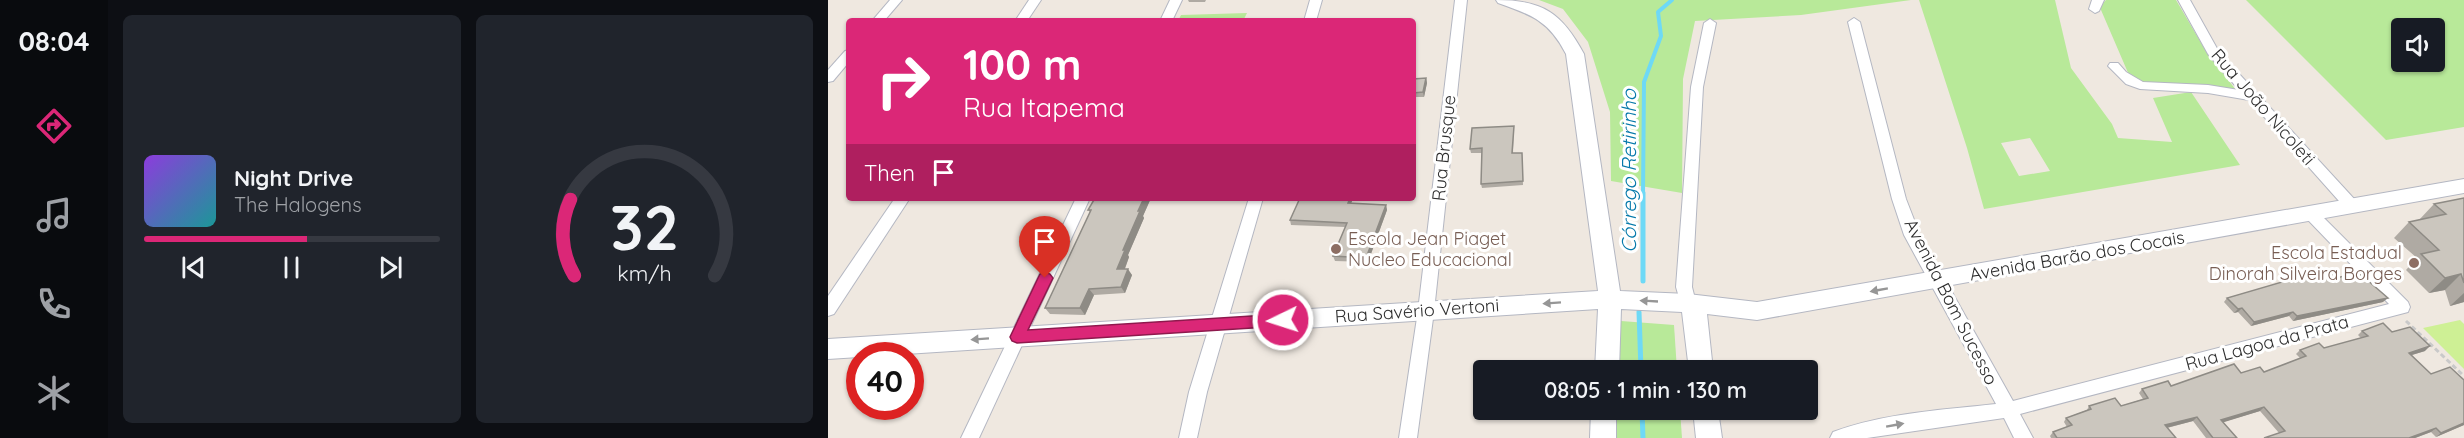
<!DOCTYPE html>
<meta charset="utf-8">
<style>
body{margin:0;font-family:Quicksand,sans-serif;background:#20242c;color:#f1f3f6;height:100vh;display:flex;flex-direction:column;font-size:22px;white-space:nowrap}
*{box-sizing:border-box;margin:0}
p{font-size:20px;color:#9ea1a6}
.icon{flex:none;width:33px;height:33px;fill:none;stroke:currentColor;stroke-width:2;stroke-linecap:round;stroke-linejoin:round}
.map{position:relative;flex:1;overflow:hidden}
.sheet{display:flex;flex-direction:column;gap:15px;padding:15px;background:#0d0f14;width:720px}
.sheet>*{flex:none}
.top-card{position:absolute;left:18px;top:18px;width:570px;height:183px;border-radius:6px;box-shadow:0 2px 4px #0004;background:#db2777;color:#fff;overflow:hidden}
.controls{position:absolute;left:1563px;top:18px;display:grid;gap:12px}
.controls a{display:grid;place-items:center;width:54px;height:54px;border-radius:6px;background:#171b24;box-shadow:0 2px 4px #0004;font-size:30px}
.speed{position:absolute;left:18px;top:342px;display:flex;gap:12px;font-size:30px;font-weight:700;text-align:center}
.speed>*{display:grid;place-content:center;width:78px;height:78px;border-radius:50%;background:#171b24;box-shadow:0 2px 4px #0004;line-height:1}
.speed .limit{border:9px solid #d22;background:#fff;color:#111}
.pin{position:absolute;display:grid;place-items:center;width:51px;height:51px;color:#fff;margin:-62px -26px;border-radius:50% 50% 50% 0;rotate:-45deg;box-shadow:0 0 6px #0007}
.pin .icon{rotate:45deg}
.me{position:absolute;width:66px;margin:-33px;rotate:266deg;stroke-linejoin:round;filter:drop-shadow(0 0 4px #0008)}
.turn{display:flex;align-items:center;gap:21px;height:126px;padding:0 18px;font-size:27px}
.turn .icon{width:78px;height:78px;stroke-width:2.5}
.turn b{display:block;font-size:42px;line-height:51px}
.then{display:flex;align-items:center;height:57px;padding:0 18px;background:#0003;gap:12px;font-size:22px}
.sheet .widget{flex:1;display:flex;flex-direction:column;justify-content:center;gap:9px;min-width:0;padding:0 21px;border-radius:9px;background:#20242c}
.sheet .dial{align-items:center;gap:0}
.dial svg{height:156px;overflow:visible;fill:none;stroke:#363941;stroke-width:7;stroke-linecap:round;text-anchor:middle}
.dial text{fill:#f1f3f6;stroke:none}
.song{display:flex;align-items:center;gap:18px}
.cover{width:72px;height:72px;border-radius:9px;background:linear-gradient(135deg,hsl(270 70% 55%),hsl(180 70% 35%))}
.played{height:6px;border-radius:3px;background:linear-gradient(90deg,#db2777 55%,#363941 55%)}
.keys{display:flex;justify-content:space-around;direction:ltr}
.sheet .tiles{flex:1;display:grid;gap:15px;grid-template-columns:repeat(2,1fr)}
.trip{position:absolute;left:645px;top:360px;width:345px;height:60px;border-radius:6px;background:#171b24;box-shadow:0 2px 4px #0004;font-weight:600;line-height:60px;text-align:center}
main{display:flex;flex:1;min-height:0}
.tabs{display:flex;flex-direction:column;width:108px;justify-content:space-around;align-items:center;background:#090b0e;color:#9ea1a6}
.tabs .icon{width:42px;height:42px}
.tabs .on{color:#db2777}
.tabs b{font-size:27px;color:#f1f3f6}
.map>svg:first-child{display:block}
.green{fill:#b8e999;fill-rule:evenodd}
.pitch{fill:#cef095}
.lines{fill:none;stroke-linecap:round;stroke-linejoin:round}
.stream-far1{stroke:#6ed9f6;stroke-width:4}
.stream{stroke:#6ed9f6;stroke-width:5}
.street-casing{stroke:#b4b7c2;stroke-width:2}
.secondary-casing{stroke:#b4b7c2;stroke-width:2}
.path{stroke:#c9c9c9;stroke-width:3;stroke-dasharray:5 3;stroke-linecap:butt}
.street{fill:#fff;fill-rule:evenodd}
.secondary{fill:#fff;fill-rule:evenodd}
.wall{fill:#afaaa3}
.shaded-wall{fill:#8e8b85}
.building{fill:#cbc6be;stroke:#8e8b85;stroke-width:1.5}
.oneway{fill:#969696}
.route{fill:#db2777;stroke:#8e194d;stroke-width:1.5}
.education-dot{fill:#8d6e63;stroke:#fff;stroke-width:2}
.labels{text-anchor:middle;stroke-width:6;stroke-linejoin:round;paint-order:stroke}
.street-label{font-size:18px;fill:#2e2e2e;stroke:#fff}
.education-label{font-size:18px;fill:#785e54;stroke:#fff;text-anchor:start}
.water-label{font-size:20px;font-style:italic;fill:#0579aa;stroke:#fff}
</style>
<main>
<nav class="tabs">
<b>08:04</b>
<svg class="icon on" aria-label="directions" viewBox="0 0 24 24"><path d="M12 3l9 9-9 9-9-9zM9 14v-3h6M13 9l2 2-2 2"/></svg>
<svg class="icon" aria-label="music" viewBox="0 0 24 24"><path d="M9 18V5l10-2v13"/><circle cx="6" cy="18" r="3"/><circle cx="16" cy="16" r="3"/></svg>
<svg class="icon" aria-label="phone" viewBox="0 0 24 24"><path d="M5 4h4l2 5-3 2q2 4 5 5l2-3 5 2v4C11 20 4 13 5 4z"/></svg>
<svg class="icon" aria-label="climate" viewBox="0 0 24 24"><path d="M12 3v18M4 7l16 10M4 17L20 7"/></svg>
</nav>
<section class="sheet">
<div class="tiles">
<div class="widget">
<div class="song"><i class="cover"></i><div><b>Night Drive</b><p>The Halogens</p></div></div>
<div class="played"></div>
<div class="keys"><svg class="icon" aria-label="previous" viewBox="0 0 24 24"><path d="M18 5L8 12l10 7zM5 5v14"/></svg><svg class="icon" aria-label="pause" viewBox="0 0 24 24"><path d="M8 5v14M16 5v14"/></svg><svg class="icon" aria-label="next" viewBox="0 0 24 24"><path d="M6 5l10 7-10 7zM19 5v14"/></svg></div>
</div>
<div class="widget dial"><svg viewBox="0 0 100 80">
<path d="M14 69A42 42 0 1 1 86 69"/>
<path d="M14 69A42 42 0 0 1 12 30" stroke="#db2777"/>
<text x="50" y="56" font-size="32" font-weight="700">32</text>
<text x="50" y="72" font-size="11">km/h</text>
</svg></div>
</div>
</section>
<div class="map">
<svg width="1636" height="438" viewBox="0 0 1636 438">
<rect width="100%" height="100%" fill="#efe8e0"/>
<g class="green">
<polygon points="711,0 1083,0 973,15 867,21 855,79 854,193 783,181 782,112 760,42 735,9"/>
<path d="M1091,0H1227L1243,68L1284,124L1290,138L1344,142L1325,98L1363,92L1412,165L1156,209L1139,148ZM1202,138L1222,171L1191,176L1173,143Z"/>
<polygon points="1278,0 1348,0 1379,53 1408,90 1320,85 1301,75 1273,10 1273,5"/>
<path d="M1418,0H1636V127L1558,140ZM1574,28H1606V62H1574Z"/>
<polygon points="419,13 415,21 350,21 353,15"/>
<polygon points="793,321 846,325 849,370 790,370"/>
<polygon points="787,410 852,410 854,438 785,438"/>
</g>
<polygon class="pitch" points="1632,320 1636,324 1636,369 1595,328"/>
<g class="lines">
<polyline class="stream-far1" points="815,195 816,82 833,36 830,12 844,0"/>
<g class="stream">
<polyline points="815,281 815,193"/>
<polyline points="811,312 813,370"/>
<polyline points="814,410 815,438"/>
</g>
<defs>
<g id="street">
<polygon points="62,0 74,0 56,21 44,21"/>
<polygon points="201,0 213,0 199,21 187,21"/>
<polygon points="342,0 354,0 344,21 332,21"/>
<polygon points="482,0 494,0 488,21 476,21"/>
<polygon points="627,0 639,0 606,311 589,438 571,438 590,311"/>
<polygon points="1264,0 1276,0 1271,11 1267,13 1261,9"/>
<polygon points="1350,0 1362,0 1391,52 1529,202 1531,206 1529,210 1519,210 1421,100 1380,93 1312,89 1298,84 1280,66 1282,63 1290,63 1298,72 1315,82 1380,85 1411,90 1380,54"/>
<path d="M1026,18L1032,22L1078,199L1092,235L1185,401L1561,304L1479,219L1477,215L1479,211H1489L1580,302L1582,307L1580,312L1192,414L1205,438H1186L1176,418L1039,438H1002L1005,432C1056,413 1113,410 1168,404L1076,235L1064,199L1020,22Z"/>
<polygon points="882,19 888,23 875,87 864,287 868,303 866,308 860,309 854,308 848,287 863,87 876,23"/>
<polygon points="21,50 21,62 5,81 0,82 0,70 17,51"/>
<polygon points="67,198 82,198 6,314 0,316 0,296"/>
<polygon points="248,198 262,198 151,438 133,438"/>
<polygon points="421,198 435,198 379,392 369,438 351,438 361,392"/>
</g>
<g id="secondary">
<path d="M668,0C715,0 734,13 756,54L792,291L860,294L929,302L1636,179V193L929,320L879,314L885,370H861L854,312L793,309L791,370H767L770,309L0,359V339L770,291L738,54C721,21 704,15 670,3Z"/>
<polygon points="763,410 788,410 788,438 762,438"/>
<polygon points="865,410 890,410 894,438 868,438"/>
</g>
</defs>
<use href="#street" class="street-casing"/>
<use href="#secondary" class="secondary-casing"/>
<polyline class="path" points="1578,321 1636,376"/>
<use href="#street" class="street"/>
<use href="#secondary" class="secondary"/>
</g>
<g class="wall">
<polygon points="360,0 378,0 377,2 361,2"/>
<polygon points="598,78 599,83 596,97 585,97 585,79"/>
<polygon points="686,126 685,153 694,153 695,185 654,188 653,184 654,153 643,153 642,149"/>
<polygon points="267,198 323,198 315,216 316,218 300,255 301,257 297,269 304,275 297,293 266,295 257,315 222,314 217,308 262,212 260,210"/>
<polygon points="472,198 525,198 523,203 558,205 559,210 540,262 507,261 505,256 517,227 463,225 462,220"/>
<polygon points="1636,198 1636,302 1622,306 1617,290 1601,293 1578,270 1589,258 1566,238 1581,222 1591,220 1606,204"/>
<polygon points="1460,275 1487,279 1509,278 1555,302 1465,321 1461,316 1423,326 1410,312 1406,313 1396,302 1399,298 1458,281 1456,280"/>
<polygon points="1534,331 1564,332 1597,351 1584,355 1636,425 1608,437 1603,432 1587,438 1436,438 1451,433 1432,411 1395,422 1409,438 1378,438 1365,421 1339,428 1348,438 1223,438 1222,436 1225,432 1239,427 1236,422 1238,418 1259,410 1261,406 1293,406 1315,399 1311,393 1314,389 1343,386 1413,373 1436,372 1472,358 1468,354 1472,350 1496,348 1533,338 1530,335"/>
</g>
<g class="shaded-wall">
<polygon points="598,78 599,83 596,97 595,92"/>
<polygon points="316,198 323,198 315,216 316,218 300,255 301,257 294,276 289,269 295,250 310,211"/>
<polygon points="522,198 525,199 521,208 520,203"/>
<polygon points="558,205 559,210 540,262 538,258"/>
<polygon points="300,269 304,275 297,293 293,287"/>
<polygon points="1633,274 1617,290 1601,293 1617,278"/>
<polygon points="261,289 266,295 257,315 252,308"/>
<polygon points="1636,293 1636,302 1622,306"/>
<polygon points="1560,298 1555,302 1465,321 1469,316"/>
<polygon points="1414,308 1410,312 1406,313 1410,309"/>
<polygon points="1465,312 1461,316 1423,326 1426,322"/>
<polygon points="1602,346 1597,351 1577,357 1581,353"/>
<polygon points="1436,407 1432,411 1390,424 1393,420"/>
<polygon points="1369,417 1365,421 1334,429 1337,425"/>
<polygon points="1636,423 1636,425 1608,437 1613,433"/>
<polygon points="1608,428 1603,432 1587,438 1581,438"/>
</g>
<g class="building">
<polygon points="598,78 595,92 585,93 585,79"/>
<polygon points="686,126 684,153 694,153 695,181 653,184 654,148 642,149 644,128"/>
<polygon points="267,198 316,198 310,211 312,211 295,250 297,250 289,269 300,269 293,287 261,289 252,308 217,308 263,210 260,210"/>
<polygon points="472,198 522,198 520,203 558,205 538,258 505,256 519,223 462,220"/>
<polygon points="1636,198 1636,283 1633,274 1617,278 1593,254 1611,250 1581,222 1618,214 1606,204"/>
<polygon points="1479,271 1487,279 1505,274 1509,278 1530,272 1560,298 1469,316 1465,312 1426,322 1414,308 1410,309 1399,298 1464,279 1460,275"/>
<polygon points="1555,323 1564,332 1582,327 1602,346 1581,353 1603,374 1622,367 1636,380 1636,423 1613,433 1608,428 1581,438 1436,438 1457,431 1436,407 1393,420 1409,438 1385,438 1369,417 1337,425 1348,438 1229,438 1225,432 1244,425 1238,418 1263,409 1261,406 1287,398 1293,406 1320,398 1314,389 1340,381 1343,386 1406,364 1413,373 1432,367 1436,372 1478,356 1472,350 1491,343 1496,348 1540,336 1534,331"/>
</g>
<defs><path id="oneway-solid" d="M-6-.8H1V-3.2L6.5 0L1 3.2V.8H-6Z" transform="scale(1.5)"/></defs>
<g class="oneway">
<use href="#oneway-solid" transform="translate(1051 290) rotate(170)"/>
<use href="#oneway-solid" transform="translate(821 301) rotate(-177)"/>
<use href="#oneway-solid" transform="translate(724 303) rotate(176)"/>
<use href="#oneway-solid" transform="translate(152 339) rotate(176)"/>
<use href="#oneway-solid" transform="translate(1067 425) rotate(-10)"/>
</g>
<polygon class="route" points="217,272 222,274 225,278 200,330 455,314 460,316 462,320 460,324 455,326 189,343 184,341 182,337 210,278 212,274"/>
<g class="education-dot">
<circle cx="508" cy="249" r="6"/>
<circle cx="1586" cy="263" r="6"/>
</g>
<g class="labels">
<g class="street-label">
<text transform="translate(1435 107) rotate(49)" y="6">Rua João Nicoleti</text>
<text transform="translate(616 148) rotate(-84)" y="6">Rua Brusque</text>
<text transform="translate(1249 256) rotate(-10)" y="6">Avenida Barão dos Cocais</text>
<text transform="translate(1123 302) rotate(63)" y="6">Avenida Bom Sucesso</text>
<text transform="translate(589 311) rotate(-4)" y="6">Rua Savério Vertoni</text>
<text transform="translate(1439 343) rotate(-15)" y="6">Rua Lagoa da Prata</text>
</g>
<g class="education-label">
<text x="520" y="245">Escola Jean Piaget<tspan x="520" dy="21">Nucleo Educacional</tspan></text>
<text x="1574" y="259" text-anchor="end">Escola Estadual<tspan x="1574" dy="21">Dinorah Silveira Borges</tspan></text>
</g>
<g class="water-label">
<text transform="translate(801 171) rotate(-90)" y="7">Córrego Retirinho</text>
</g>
</g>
</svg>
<div class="controls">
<a><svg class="icon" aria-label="sound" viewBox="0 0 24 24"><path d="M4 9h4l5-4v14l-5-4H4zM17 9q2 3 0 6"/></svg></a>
</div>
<div class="speed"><div class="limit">40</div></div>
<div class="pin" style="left:217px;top:278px;background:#d93025"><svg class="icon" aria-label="arrive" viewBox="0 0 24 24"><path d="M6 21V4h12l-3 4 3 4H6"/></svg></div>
<svg class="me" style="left:455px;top:320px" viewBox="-20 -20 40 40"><circle r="17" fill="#db2777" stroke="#fff" stroke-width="3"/><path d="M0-11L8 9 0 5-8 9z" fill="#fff"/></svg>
<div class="trip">08:05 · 1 min · 130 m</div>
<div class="top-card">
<div class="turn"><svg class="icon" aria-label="right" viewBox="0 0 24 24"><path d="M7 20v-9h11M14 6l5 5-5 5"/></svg><div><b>100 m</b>Rua Itapema</div></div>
<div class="then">Then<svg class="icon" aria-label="arrive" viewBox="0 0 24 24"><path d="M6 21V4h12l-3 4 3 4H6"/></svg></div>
</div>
</div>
</main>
